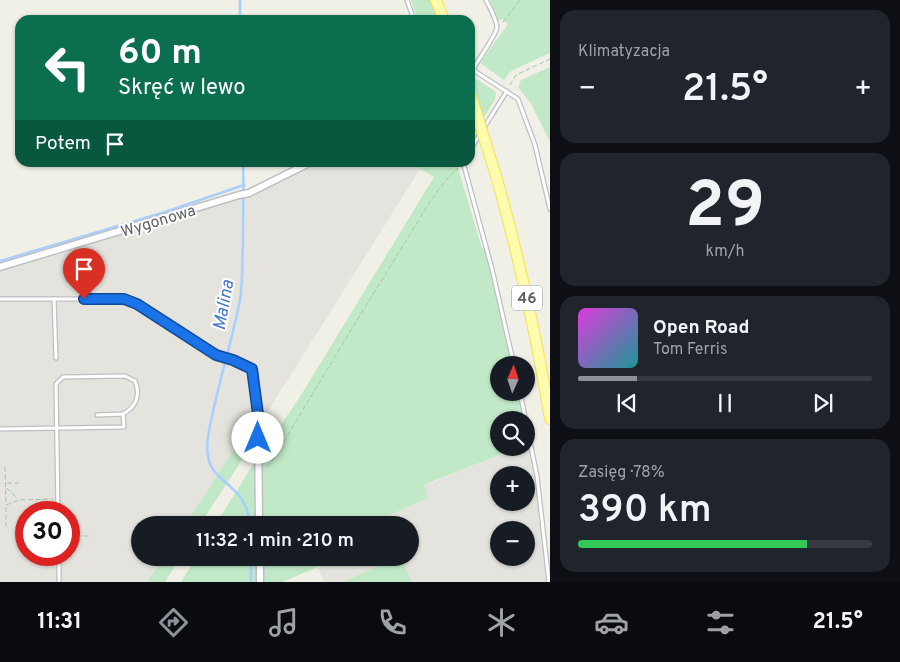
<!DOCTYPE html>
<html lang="pl">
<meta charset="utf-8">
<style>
body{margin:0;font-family:Overpass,sans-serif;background:#20242c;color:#f1f3f6;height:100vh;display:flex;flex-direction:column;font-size:19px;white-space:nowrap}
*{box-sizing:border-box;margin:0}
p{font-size:16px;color:#9ea1a6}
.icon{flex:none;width:28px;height:28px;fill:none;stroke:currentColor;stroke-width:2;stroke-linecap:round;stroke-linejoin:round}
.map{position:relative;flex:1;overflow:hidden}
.drawer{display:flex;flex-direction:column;gap:10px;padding:10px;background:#0d0f14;width:350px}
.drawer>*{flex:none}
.hud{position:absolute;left:15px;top:15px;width:460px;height:152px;border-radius:15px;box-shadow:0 1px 4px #0004;background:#0b6e4f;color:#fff;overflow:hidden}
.needle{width:32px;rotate:3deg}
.buttons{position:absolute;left:490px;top:356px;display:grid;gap:10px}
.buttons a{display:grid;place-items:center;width:45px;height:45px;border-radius:50%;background:#171b24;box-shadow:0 1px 4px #0004;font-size:25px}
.speed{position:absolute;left:15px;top:501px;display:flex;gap:10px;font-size:25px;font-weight:700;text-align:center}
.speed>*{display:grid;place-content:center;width:65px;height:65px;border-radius:50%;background:#171b24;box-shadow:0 1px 4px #0004;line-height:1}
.speed .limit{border:8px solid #d22;background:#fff;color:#111}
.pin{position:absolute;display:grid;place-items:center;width:42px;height:42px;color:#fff;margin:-51px -21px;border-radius:50% 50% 50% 0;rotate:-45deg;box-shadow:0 0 5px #0007}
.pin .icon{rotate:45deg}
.me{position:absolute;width:55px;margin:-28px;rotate:0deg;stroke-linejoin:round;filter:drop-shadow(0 0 4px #0008)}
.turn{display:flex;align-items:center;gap:18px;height:105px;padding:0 20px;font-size:22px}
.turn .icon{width:65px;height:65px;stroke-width:2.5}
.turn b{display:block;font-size:35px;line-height:42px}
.then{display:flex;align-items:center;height:48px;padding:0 20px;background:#0003;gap:10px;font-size:19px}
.big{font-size:38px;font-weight:600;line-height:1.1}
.drawer .card{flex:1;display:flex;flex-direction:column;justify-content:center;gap:8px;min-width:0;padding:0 18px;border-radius:15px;background:#20242c}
.drawer .dial{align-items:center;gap:0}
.dial b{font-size:65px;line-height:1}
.song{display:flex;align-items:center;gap:15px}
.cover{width:60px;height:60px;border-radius:8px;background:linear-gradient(135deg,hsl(300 70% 55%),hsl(180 70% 35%))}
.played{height:5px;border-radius:2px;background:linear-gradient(90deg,#8c9099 20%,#363941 20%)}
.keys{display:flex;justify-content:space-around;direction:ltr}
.heat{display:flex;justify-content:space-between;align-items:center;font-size:28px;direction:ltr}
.charge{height:8px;border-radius:4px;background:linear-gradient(90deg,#34c759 78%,#363941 0)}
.trip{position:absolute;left:131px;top:516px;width:288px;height:50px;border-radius:25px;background:#171b24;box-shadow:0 1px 4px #0004;font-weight:600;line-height:50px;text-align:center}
.menu{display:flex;height:80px;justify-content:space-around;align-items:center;background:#090b0e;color:#9ea1a6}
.menu .icon{width:35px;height:35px}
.menu .on{color:#8c9099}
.menu b{font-size:22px;color:#f1f3f6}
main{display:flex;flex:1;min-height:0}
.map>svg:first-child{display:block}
.industrial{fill:#e4e3de;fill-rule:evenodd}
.green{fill:#c2e9c7}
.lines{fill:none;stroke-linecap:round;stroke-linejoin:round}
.stream{stroke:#a8cfff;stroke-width:2.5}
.lane-casing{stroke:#bebfc5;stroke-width:5.5}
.street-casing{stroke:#bebfc5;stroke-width:9}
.primary-casing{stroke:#f8de58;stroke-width:12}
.path{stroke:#9bcaae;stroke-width:1;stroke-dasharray:5 2.5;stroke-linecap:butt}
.lane{stroke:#fff;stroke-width:3}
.street{stroke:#fff;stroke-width:6}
.primary{stroke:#fffcad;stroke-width:10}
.primary-bridge-casing{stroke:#f8de58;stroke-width:12;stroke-linecap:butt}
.primary-bridge{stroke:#fffcad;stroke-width:10}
.route-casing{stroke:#114b97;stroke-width:12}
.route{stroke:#1a73e8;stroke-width:9}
.labels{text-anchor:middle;stroke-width:4;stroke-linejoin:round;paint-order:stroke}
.shield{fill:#fff;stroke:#8e9095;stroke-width:1}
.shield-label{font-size:15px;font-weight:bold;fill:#5e6167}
.street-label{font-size:16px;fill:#5e6167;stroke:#fff}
.water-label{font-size:18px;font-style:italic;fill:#4475c9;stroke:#fff}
</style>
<main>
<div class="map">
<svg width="550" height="582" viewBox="0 0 550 582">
<rect width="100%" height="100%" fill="#f1f0e6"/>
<g class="industrial">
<path d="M319,163H409L420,169L263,419L258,414L185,525H140V558H163L147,582H0V272L250,196ZM26,512H69V555H26Z"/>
<path d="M530,442L537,476L549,582H412L401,558H410V525H368L428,498L424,486L517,448H526V444ZM499,475H526V502H499ZM499,530H526V558H499Z"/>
<polygon points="320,558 396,558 343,582 324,582 318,567"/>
</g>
<g class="green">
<polygon points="411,0 436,0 444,20 418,20"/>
<polygon points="490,0 550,0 550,53 511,71 504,80 480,63 508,24 503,19 498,21"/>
<polygon points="550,67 550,142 531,104 518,87 521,80"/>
<polygon points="471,77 478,80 496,92 495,100 470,139"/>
<polygon points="409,163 458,163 458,168 482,248 486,249 514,365 499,365 499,392 520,393 530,442 526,444 526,420 499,420 499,448 517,448 424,485 428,498 368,525 215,525 256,460 263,452 301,395 434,177"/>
<polygon points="256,416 256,438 200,525 185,525"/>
<polygon points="163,558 180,558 165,582 147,582"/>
<polygon points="196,558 320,558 318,567 282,582 181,582"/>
<polygon points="396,558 401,558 412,582 343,582"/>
</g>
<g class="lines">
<g class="stream">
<polyline points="240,0 240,20"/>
<path d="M243,162C244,189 243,216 243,243C242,262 243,281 240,300C233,336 222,371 214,407C211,423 205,440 208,456C211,483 248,485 250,525"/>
<polyline points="0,261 165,212 244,185"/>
<polyline points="251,558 251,582"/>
</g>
<defs>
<g id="lane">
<polyline points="407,0 414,20"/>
<path d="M486,0C490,8 496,18 497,27C497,34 477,61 473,70L518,99L535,145L550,209"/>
<polyline points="483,129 507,91"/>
<polyline points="470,150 480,134"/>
<polyline points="463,162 492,269 514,365"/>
<polyline points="0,299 124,299 137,304 216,355 233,360 252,369 258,412"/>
<polyline points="54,299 56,358"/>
<polyline points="520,392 537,476 549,582"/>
<polyline points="0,429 124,427 123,414"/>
<path d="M58,512L56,384L63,377L125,376L135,381C141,395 136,407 123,414L97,415"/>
<polyline points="59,555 59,582"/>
</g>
<g id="street">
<polyline points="470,73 473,70"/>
<polyline points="0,267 239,195 249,193 311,162"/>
<polyline points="258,413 259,525"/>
<polyline points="260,558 260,582"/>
</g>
<g id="primary">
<polyline points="436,0 444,20"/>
<path d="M497,179C519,258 537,337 550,419"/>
</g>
</defs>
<use href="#lane" class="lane-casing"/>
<use href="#street" class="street-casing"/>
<use href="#primary" class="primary-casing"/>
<g class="path">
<polyline points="503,22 520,0"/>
<polyline points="510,85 516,75 550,59"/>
<polyline points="5,467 6,505"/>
<path d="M267,467L274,458C316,388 358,318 401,249C418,223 435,188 458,168"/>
<polyline points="7,483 19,483"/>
<polyline points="7,488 18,499"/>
<polyline points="39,506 42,500"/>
<polyline points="6,527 6,505 19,500 53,499"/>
<polyline points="69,538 75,536 91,536"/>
</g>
<use href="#lane" class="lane"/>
<use href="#street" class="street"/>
<use href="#primary" class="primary"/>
<defs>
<polyline id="primary-bridge" points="470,93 497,179"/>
</defs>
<use href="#primary-bridge" class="primary-bridge-casing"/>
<use href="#primary-bridge" class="primary-bridge"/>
</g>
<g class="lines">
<defs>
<polyline id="route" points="84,299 124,299 137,304 216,355 233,360 252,369 258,414 258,438"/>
</defs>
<use href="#route" class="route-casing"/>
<use href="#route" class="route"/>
</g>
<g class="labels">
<rect class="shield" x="512" y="285.5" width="30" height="25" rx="4"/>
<g class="shield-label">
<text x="527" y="303">46</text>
</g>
<g class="street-label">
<text transform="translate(158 220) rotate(-17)" y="6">Wygonowa</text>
</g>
<g class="water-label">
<text transform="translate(223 305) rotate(-80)" y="6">Malina</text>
</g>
</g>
</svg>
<div class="buttons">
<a><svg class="needle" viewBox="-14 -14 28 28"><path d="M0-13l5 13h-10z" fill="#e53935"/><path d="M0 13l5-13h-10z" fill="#9ea1a6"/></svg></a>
<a><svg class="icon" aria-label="search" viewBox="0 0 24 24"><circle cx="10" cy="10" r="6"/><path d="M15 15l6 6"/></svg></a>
<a>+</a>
<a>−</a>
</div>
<div class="speed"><div class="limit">30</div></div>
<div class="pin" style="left:84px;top:299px;background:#d93025"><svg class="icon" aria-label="arrive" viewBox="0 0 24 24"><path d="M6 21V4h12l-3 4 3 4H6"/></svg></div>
<svg class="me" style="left:258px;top:438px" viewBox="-20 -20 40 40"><circle r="19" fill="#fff"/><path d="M0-13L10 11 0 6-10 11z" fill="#1a73e8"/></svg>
<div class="trip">11:32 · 1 min · 210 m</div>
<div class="hud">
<div class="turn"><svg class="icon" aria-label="left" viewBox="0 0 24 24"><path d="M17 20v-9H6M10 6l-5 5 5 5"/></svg><div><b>60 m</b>Skręć w lewo</div></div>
<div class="then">Potem<svg class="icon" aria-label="arrive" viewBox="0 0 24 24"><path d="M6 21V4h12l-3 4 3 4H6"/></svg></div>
</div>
</div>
<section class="drawer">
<div class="card"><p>Klimatyzacja</p>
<div class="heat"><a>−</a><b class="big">21.5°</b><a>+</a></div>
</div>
<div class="card dial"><b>29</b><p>km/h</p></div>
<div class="card">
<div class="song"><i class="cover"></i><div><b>Open Road</b><p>Tom Ferris</p></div></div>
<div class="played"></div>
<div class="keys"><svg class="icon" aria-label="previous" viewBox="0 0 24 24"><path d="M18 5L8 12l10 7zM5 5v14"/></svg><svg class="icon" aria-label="pause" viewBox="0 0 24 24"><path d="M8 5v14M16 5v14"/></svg><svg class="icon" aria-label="next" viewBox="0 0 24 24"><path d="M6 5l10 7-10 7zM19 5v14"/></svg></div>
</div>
<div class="card"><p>Zasięg · 78%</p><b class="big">390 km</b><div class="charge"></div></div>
</section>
</main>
<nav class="menu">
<b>11:31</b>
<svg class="icon on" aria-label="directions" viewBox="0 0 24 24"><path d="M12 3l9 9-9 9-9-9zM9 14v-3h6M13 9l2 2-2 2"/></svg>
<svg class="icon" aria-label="music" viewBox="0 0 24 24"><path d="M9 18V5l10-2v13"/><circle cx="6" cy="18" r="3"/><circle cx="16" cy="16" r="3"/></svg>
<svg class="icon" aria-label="phone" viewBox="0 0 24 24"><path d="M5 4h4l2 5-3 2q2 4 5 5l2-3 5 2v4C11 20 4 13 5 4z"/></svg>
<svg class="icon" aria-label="climate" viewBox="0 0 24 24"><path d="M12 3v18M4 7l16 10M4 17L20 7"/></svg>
<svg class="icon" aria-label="car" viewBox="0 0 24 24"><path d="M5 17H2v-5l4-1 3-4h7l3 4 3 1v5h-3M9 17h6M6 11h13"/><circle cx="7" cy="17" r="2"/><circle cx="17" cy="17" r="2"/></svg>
<svg class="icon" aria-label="filters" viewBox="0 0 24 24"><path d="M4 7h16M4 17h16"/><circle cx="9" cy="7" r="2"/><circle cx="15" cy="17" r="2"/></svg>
<b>21.5°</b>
</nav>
